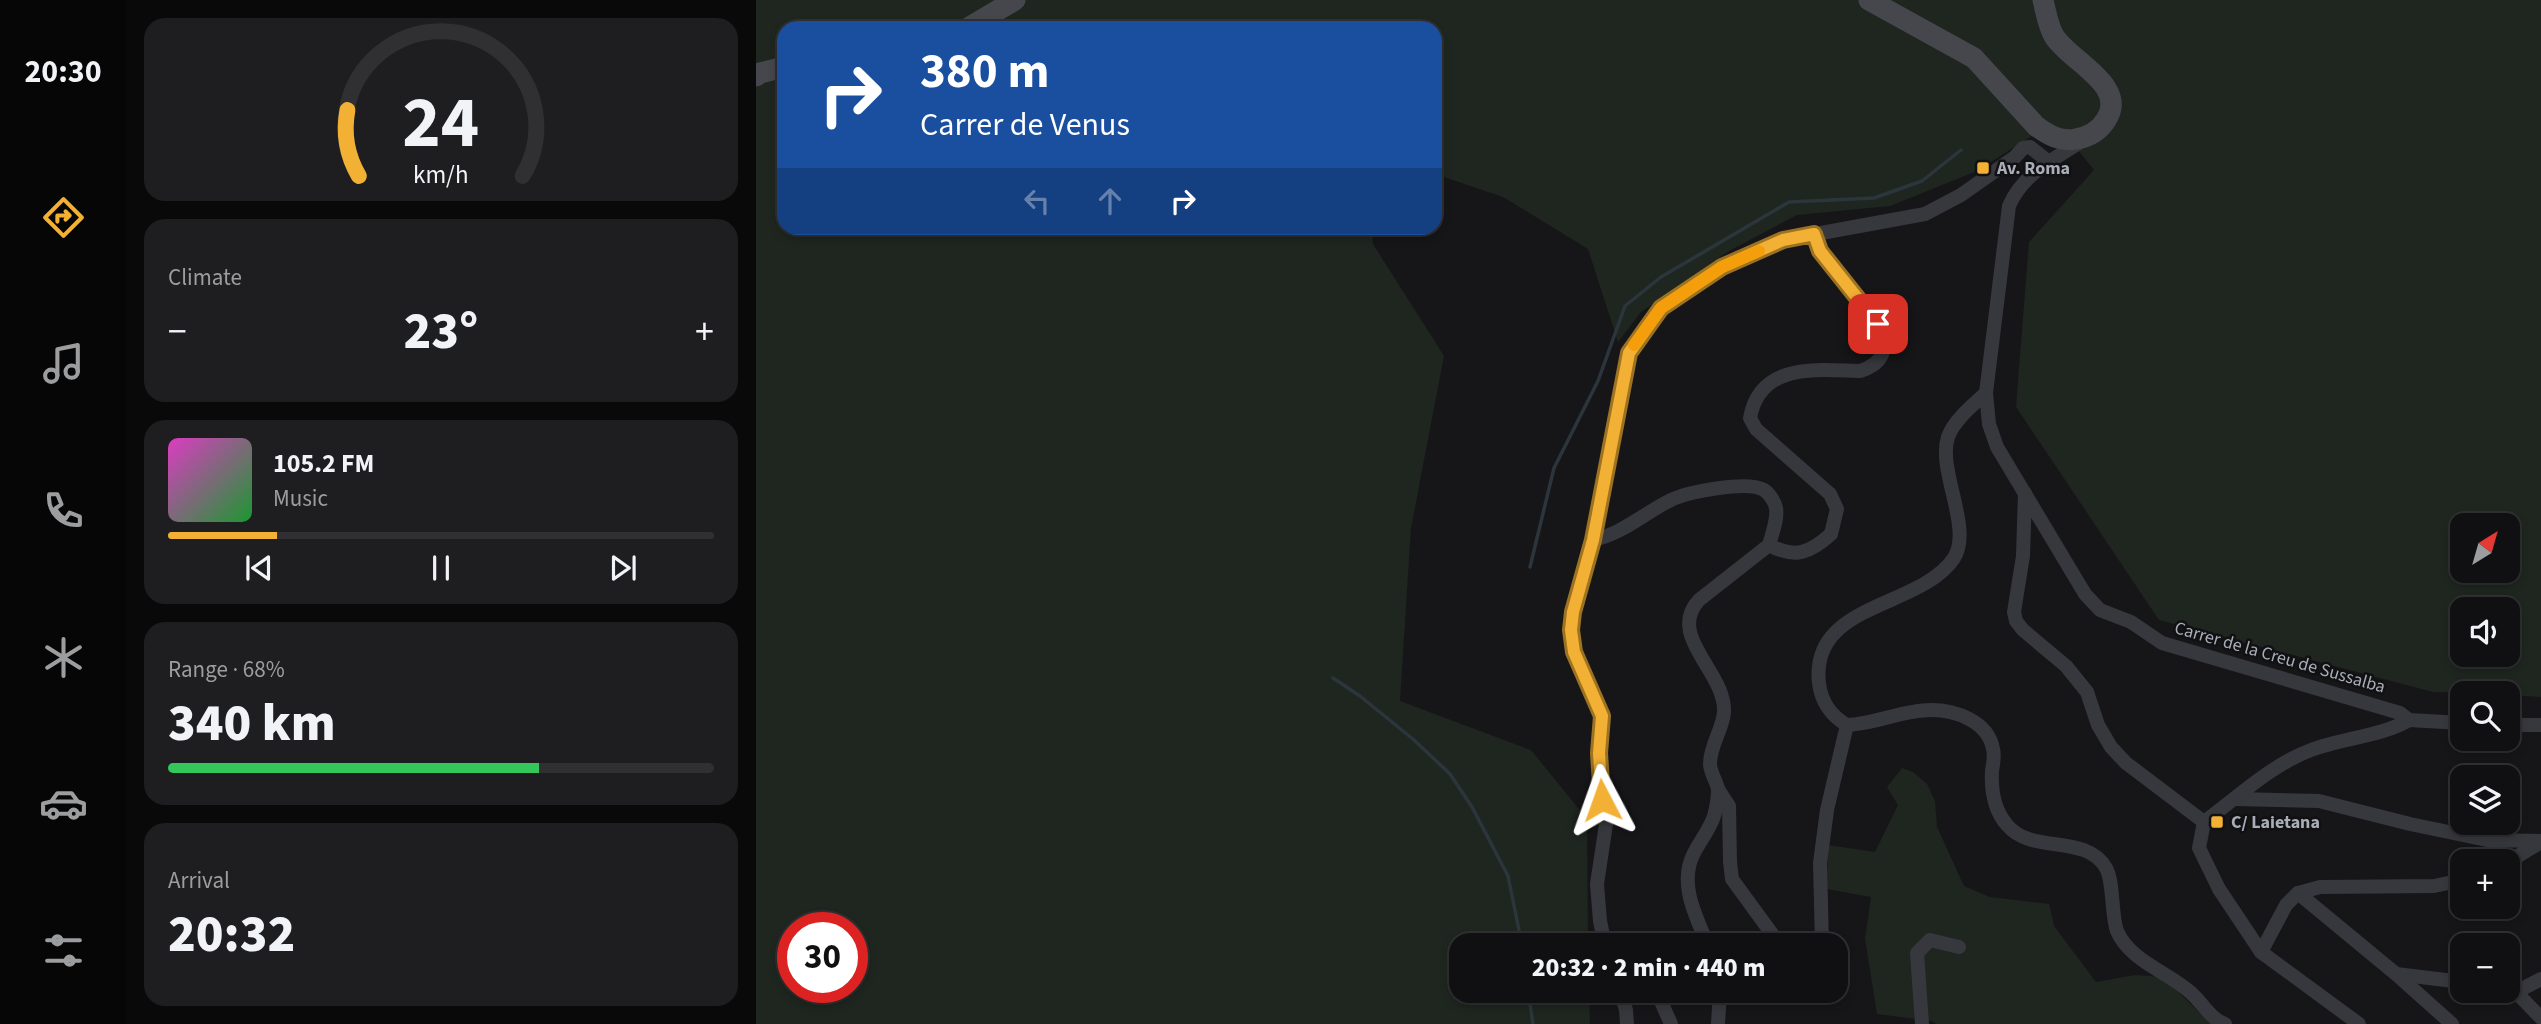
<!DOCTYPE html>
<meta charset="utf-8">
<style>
body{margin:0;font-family:"Source Sans 3",sans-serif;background:#1e1e20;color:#f1f3f6;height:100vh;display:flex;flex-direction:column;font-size:26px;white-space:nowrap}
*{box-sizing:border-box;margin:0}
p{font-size:23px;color:#9c9d9f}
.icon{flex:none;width:38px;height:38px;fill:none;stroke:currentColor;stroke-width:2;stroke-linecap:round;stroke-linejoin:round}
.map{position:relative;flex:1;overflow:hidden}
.sheet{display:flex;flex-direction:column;gap:18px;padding:18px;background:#09090a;width:630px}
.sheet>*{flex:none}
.guide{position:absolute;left:21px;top:21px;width:665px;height:214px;border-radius:21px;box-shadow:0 4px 10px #0003,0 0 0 2px #303032;background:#1a4fa0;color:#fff;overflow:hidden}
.needle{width:46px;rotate:37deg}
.buttons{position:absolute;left:1694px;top:513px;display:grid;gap:14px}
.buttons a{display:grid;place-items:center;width:70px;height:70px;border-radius:14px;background:#101012;box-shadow:0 4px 10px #0003,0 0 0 2px #303032;font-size:35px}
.speed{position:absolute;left:21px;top:912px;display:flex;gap:14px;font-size:35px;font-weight:700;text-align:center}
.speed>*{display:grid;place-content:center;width:91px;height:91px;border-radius:50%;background:#101012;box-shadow:0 4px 10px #0003,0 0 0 2px #303032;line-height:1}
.speed .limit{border:10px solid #d22;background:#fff;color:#111}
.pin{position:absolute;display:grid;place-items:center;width:60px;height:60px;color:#fff;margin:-30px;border-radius:14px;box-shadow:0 4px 10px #0006}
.me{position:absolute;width:77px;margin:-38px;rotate:356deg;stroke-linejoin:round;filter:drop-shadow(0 0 5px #0008)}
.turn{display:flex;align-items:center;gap:24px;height:147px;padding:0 28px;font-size:32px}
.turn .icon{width:91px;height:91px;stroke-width:2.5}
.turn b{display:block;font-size:49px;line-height:60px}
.lanes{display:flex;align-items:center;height:66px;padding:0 28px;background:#0003;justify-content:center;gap:35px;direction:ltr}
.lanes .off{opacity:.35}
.big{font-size:52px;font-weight:800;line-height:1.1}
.sheet .widget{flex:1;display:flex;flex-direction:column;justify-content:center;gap:10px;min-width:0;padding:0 24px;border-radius:21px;background:#1e1e20}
.sheet .dial{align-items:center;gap:0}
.dial svg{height:182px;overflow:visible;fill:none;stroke:#303032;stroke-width:7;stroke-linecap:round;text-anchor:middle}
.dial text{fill:#f1f3f6;stroke:none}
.song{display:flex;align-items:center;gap:21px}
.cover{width:84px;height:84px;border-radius:10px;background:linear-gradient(135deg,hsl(310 70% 55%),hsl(130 70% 35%))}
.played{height:7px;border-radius:4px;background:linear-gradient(90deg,#f2b134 20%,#303032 20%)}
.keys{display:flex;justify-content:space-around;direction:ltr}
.heat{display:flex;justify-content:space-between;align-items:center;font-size:38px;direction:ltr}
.charge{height:10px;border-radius:5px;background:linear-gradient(90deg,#34c759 68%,#303032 0)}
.trip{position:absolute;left:693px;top:933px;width:399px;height:70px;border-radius:21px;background:#101012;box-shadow:0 4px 10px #0003,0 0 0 2px #303032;font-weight:800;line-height:70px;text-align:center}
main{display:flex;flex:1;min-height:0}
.tabs{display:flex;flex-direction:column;width:126px;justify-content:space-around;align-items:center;background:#060607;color:#9c9d9f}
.tabs .icon{width:49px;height:49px}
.tabs .active{color:#f2b134}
.tabs b{font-size:32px;color:#f1f3f6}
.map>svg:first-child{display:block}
.green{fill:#1e261f;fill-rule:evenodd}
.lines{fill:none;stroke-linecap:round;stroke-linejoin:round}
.stream{stroke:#2c353c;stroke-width:3.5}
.street{stroke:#37383d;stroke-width:14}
.secondary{stroke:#45474d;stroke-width:21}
.route-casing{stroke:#9d7322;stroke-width:18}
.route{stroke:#f2b134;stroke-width:12}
.slow{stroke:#f59e0b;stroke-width:12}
.poi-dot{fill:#f2b134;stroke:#111113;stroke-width:2.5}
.labels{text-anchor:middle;stroke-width:5;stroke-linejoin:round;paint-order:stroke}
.poi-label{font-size:18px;font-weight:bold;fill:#a8adb8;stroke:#111113;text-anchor:start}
.street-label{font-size:18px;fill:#a8adb8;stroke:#111113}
</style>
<main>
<nav class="tabs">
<b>20:30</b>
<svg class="icon active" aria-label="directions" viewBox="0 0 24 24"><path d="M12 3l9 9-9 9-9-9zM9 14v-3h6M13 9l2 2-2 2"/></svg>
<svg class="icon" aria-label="music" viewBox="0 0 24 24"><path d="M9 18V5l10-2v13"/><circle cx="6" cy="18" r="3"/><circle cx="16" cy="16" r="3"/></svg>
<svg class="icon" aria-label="phone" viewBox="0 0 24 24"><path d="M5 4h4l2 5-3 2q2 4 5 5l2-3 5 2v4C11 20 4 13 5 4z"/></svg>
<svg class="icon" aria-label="climate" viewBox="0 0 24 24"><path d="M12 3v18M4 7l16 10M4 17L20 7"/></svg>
<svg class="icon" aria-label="car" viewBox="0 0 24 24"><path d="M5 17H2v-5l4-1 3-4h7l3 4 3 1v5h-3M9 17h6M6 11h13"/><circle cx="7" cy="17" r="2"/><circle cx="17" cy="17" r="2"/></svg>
<svg class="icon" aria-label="filters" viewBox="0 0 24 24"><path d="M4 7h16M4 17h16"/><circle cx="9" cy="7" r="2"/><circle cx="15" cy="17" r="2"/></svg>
</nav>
<section class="sheet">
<div class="widget dial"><svg viewBox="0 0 100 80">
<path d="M14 69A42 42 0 1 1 86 69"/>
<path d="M14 69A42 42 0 0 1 9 40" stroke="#f2b134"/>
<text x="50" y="56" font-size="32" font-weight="700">24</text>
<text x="50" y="72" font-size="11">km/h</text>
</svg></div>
<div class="widget"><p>Climate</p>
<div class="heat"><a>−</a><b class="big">23°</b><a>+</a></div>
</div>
<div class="widget">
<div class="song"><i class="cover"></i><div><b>105.2 FM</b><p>Music</p></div></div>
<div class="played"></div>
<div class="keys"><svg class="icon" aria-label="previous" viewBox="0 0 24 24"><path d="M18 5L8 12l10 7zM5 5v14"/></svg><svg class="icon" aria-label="pause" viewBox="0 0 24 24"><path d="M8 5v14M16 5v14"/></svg><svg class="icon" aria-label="next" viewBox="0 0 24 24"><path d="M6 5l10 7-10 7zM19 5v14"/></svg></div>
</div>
<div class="widget"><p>Range · 68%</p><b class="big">340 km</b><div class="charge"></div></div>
<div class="widget"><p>Arrival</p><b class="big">20:32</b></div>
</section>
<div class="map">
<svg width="1785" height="1024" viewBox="0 0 1785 1024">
<rect width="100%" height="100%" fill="#161618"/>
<g class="green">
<path d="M0,0H1785V697L1752,695V693L1677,692L1403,620L1260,407L1273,242L1338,170L1307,131L1293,125L1221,171L1134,206L1041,215L973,251L885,312L862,342L832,249L747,197L679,174V28H28V228H616L617,244L688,356L655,528L644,701L775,750L831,819L832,945H705V990L833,991L834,1024H0ZM1706,525H1752V570H1706ZM1706,609H1752V654H1706ZM37,928H96V987H37Z"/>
<polygon points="1146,768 1157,772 1171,784 1179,801 1181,827 1208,886 1234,897 1293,904 1298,926 1340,982 1379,975 1407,977 1455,1024 1180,1024 1176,1021 1121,1014 1109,939 1115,897 1071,889 1072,845 1119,852 1142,805 1131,787"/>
</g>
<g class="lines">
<g class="stream">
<polyline points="774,567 798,468 842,381 869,306 905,277 1033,202 1118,198 1166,181 1205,150"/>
<polyline points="577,678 604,696 658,740 694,774 716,807 752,876 766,945"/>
<polyline points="772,990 777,1024"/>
</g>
<g class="street">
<path d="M1326,141C1299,159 1267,173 1253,206L1230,393L1233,424L1241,447L1329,594L1344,610L1375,622L1406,643L1644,713L1653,720L1706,723"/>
<polyline points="1269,493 1267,556 1258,612 1260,621 1267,630 1310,666 1331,692 1342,725 1355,747 1370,763 1448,822"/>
<path d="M837,540C866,534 887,514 913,501C930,492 992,480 1008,490C1013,493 1019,502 1020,508C1022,519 1016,534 1013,545"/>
<path d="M1091,725C1119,724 1147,710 1175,710C1199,710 1232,721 1237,749C1239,756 1237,764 1236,771C1235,790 1238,810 1251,825C1276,855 1330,833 1350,868C1358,882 1355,915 1361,931C1374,961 1412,972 1434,992C1446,1002 1453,1018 1469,1024"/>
<polyline points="1752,725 1785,725"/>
<polyline points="962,789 973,806 974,862 976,879 1024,945"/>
<polyline points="1480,799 1563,801 1654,824 1731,840 1785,841"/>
<polyline points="1448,822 1443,848 1463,889 1505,952 1603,1024"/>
<path d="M1448,822C1482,797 1515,765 1555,750C1584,739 1629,735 1653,720"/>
<polyline points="1752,862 1785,842"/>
<polyline points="1542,893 1640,974 1696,1024"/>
<polyline points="849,945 844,921 841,884 850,824 844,785 843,753 846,716 818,652 815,630 817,612 837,540 873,353 905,308 966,267 1027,240 1169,214 1205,195 1259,157 1267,148 1274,147 1293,162"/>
<path d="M952,945C940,917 922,883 938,853C944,841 954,829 958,816C960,809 962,796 962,789C960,780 954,772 954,764C954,745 967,729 968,712C970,672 910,636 943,600L1013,545C1039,559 1054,553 1075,534L1081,509L1074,494L1000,429L994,418C1004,362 1061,370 1104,371C1129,363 1133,347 1122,324L1064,251L1058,234"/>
<path d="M1066,945L1064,863L1071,810L1091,725C1075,716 1065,701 1063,683C1054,602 1164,609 1198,558C1217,528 1181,470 1192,437C1198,420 1217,405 1230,393"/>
<polyline points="1505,952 1530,905 1542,893 1564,887 1678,886 1706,880"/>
<polyline points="1640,974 1706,982"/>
<polyline points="864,990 870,1010 871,1024"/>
<polyline points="900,990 915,1024"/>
<polyline points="1752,990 1760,992 1785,1018"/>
<polyline points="1760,992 1785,979"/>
<polyline points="962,1024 964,990"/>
<polyline points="1166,1024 1161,953 1174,940 1203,947"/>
</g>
<g class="secondary">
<path d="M1113,0L1218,58L1280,126C1292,135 1304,142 1320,139C1333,137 1343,131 1350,120C1373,85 1313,61 1298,36C1292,26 1290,12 1287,0"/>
<polyline points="212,28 259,0"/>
<polyline points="0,76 4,73 28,67"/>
</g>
</g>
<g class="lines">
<defs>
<polyline id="route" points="846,800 843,753 846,716 818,652 815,630 817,612 837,540 873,353 905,308 966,267 1027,240 1058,234 1064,251 1122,324"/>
</defs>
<use href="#route" class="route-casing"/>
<use href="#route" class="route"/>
<polyline class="slow" points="878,345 905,308 966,267 1003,251"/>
</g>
<g class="poi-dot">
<rect x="1220" y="161" width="14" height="14" rx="3.5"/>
<rect x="1454" y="815" width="14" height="14" rx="3.5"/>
</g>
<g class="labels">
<g class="poi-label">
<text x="1241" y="174">Av. Roma</text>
<text x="1475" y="828">C/ Laietana</text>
</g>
<g class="street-label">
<text transform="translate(1524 657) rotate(16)" y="6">Carrer de la Creu de Sussalba</text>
</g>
</g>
</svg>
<div class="buttons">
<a><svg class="needle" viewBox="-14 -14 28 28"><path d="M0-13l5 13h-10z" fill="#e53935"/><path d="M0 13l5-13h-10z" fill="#9c9d9f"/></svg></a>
<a><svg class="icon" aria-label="sound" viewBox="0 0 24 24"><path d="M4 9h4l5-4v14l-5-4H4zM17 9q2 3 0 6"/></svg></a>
<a><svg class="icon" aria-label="search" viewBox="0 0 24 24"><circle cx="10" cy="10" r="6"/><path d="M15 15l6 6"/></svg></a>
<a><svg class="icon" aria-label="layers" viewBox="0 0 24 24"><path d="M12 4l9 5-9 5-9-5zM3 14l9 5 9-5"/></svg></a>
<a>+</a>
<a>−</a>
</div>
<div class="speed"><div class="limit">30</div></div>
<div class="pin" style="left:1122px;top:324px;background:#d93025"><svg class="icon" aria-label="arrive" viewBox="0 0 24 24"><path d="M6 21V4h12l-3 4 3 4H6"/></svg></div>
<svg class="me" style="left:846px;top:800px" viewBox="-20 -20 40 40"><path d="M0-17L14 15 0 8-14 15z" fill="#f2b134" stroke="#fff" stroke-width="4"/></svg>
<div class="trip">20:32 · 2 min · 440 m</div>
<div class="guide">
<div class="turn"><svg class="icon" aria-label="right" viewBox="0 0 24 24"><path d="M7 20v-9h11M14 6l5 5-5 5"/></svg><div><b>380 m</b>Carrer de Venus</div></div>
<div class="lanes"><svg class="icon off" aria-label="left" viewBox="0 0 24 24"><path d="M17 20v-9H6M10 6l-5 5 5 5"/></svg><svg class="icon off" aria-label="ahead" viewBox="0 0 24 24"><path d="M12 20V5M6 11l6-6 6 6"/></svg><svg class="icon" aria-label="right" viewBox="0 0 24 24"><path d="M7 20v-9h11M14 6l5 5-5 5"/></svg></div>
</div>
</div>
</main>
